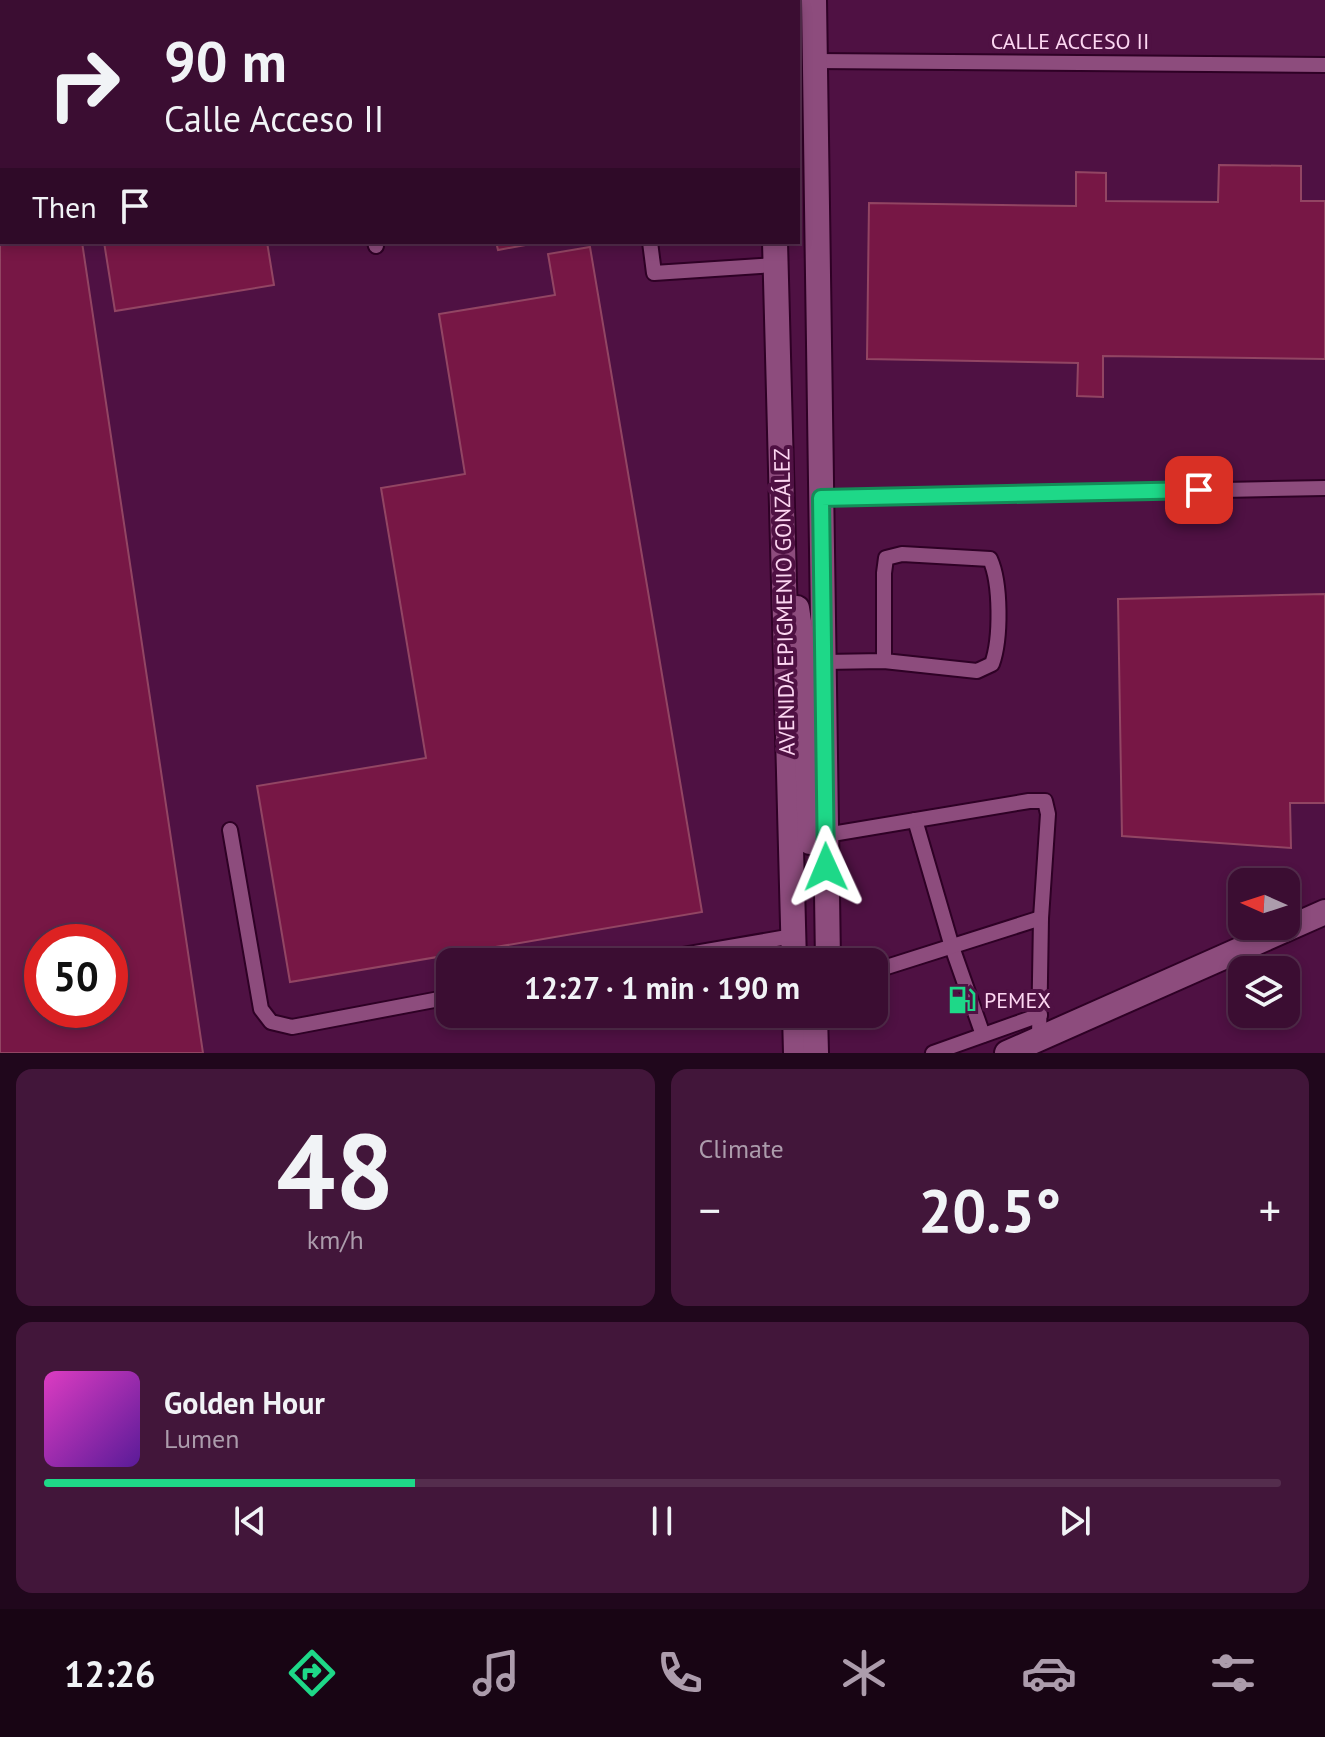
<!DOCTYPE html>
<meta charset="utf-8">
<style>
body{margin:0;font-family:"PT Sans",sans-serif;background:#42163a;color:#f1f3f6;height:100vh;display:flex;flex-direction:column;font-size:30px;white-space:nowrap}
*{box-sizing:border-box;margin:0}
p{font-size:26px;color:#ac9cac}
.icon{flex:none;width:44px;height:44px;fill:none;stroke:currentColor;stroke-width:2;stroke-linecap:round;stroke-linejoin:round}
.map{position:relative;height:1053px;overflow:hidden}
.details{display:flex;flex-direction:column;gap:16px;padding:16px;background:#20071c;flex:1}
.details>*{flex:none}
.banner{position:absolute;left:0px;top:0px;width:800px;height:244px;box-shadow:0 4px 12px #0003,0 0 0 2px #542d4d;background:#3b0d32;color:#f1f3f6;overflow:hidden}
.needle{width:52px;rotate:273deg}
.tools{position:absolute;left:1228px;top:868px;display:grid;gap:16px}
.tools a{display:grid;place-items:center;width:72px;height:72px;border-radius:16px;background:#3b0d32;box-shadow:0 4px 12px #0003,0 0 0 2px #542d4d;font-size:40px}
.speed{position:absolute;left:24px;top:924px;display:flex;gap:16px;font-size:40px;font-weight:700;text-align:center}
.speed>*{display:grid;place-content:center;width:104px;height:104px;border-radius:50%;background:#3b0d32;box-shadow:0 4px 12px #0003,0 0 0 2px #542d4d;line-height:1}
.speed .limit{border:12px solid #d22;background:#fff;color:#111}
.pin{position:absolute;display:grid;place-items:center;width:68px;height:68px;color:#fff;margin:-34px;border-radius:16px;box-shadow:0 4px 12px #0006}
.me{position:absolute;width:88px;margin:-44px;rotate:359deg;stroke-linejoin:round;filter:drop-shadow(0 0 6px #0008)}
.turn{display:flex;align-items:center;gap:28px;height:168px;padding:0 32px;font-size:36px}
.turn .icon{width:104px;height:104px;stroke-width:2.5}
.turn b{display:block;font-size:56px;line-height:68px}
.then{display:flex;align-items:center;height:76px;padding:0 32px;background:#0003;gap:16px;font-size:30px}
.big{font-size:60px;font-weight:700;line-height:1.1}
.details .tile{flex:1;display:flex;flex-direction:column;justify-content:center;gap:12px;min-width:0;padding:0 28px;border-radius:16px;background:#42163a}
.details .dial{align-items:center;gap:0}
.dial b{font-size:104px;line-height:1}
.song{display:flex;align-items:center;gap:24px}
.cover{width:96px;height:96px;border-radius:12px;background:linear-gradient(135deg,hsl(310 70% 55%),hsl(270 70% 35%))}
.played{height:8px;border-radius:4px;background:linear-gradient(90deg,#1ed888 30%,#542d4d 30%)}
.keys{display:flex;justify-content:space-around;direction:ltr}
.heat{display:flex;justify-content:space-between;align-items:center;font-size:44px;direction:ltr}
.details .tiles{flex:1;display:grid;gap:16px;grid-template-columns:1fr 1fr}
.tile:last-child{grid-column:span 2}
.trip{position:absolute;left:436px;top:948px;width:452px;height:80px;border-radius:16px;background:#3b0d32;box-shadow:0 4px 12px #0003,0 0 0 2px #542d4d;font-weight:700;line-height:80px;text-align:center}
.tabs{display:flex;height:128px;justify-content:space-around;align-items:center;background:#180514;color:#ac9cac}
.tabs .icon{width:56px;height:56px}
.tabs .current{color:#1ed888}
.tabs b{font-size:36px;color:#f1f3f6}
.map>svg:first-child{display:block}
.building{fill:#771745;stroke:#924563;stroke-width:2;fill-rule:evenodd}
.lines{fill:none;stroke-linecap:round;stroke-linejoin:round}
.lane-casing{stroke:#2e0125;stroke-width:18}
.street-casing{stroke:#2e0125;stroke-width:28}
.secondary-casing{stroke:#2e0125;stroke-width:28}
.lane{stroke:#8d4c7d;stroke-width:14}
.street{stroke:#8d4c7d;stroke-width:24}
.secondary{stroke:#8d4c7d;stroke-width:24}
.route-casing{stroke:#148c58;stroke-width:20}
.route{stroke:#1ed888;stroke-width:14}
.labels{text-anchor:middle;stroke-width:8;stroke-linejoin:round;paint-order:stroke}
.street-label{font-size:22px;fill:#fdd7f2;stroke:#4f1143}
.poi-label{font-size:22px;fill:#fdd7f2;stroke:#4f1143;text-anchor:start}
</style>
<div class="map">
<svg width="1325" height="1053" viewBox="0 0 1325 1053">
<rect width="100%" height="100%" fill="#4f1143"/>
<g class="building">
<path d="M0,0H45V2H2V242H82L203,1053H0ZM42,942H110V1010H42Z"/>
<polygon points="65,0 228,0 229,2 66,2"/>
<polygon points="480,0 707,0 707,2 481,2"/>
<polygon points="1219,165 1301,166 1301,201 1325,201 1325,359 1103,356 1103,397 1077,396 1078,363 867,359 869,203 1076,206 1076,172 1106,173 1106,201 1218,202"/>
<polygon points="104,242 267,242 274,285 115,311"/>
<polygon points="496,242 542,242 498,250"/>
<polygon points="590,247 702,912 290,982 257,786 426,758 381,488 465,474 439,314 555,295 548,254"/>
<polygon points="1325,594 1325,803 1290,803 1291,848 1122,836 1118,599"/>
</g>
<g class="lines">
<defs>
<g id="lane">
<polyline points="337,0 337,2"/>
<polyline points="751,0 753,2"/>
<polyline points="814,61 1325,65"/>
<polyline points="375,242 376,246"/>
<polyline points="650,242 654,273 775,265"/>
<polyline points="821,498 1325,488"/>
<path d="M824,662L884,661L977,671L992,664C1001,639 1001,583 990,559L902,554L886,558L884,573V661"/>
<polyline points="915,820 952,947 983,1035"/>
<polyline points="230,830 261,1009 271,1022 292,1027 450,997"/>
<polyline points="826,835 1029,801 1045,801 1048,814 1041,918 1039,1039"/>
<polyline points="642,962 793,936"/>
<polyline points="874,971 1041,918"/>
<polyline points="933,1053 1040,1015"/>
</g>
<polyline id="street" points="1007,1053 1325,912"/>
<g id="secondary">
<polyline points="814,0 828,962"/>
<polyline points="772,2 772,0"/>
<polyline points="775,242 794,962"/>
<polyline points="797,608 804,656 810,842"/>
<polyline points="795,1014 796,1053"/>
<polyline points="815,1014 816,1053"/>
</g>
</defs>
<use href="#lane" class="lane-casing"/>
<use href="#street" class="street-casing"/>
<use href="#secondary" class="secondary-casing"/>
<use href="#lane" class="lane"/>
<use href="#street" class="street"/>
<use href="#secondary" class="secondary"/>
</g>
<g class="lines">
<defs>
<polyline id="route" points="826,867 821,498 1199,490"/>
</defs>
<use href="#route" class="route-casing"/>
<use href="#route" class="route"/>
</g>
<defs>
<symbol id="fuel-bare" viewBox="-9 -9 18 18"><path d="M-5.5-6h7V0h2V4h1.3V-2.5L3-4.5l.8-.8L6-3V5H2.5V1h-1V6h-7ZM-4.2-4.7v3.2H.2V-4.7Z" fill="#1ed888" stroke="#4f1143" stroke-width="2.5" paint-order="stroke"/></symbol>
</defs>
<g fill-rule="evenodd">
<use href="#fuel-bare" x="942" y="980" width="40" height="40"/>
</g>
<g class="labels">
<g class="street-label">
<text x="1070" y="49">CALLE ACCESO II</text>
<text transform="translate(784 602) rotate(-91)" y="8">AVENIDA EPIGMENIO GONZÁLEZ</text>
</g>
<g class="poi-label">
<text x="984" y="1008">PEMEX</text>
</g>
</g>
</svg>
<div class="tools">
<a><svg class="needle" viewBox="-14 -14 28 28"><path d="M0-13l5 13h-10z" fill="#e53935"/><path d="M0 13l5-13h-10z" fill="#ac9cac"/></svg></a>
<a><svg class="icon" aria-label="layers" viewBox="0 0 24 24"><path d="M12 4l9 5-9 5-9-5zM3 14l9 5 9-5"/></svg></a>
</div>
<div class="speed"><div class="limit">50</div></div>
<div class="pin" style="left:1199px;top:490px;background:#d93025"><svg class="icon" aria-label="arrive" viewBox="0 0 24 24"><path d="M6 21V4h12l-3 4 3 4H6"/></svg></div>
<svg class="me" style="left:826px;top:867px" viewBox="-20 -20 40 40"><path d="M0-17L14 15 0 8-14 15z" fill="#1ed888" stroke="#fff" stroke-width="4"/></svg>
<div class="trip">12:27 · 1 min · 190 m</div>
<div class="banner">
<div class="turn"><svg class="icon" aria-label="right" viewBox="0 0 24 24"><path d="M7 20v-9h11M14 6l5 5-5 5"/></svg><div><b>90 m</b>Calle Acceso II</div></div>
<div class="then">Then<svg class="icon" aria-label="arrive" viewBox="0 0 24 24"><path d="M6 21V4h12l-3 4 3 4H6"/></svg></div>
</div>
</div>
<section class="details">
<div class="tiles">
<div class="tile dial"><b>48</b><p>km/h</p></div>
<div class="tile"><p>Climate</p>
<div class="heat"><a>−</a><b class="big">20.5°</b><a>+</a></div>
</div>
<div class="tile">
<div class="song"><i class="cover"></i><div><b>Golden Hour</b><p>Lumen</p></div></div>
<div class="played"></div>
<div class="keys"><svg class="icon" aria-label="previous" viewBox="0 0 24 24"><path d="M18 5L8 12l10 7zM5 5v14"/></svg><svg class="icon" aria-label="pause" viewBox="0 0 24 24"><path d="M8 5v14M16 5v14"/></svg><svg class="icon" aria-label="next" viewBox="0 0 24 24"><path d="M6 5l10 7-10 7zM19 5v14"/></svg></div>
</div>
</div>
</section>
<nav class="tabs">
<b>12:26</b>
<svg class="icon current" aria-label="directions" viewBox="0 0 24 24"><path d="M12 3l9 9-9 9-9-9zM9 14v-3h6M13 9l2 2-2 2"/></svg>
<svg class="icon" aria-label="music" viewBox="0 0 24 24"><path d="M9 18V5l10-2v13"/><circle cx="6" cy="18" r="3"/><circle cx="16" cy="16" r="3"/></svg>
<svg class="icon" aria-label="phone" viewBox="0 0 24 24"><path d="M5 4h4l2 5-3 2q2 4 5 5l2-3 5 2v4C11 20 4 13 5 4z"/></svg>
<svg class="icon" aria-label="climate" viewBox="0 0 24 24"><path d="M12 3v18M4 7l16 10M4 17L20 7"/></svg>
<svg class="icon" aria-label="car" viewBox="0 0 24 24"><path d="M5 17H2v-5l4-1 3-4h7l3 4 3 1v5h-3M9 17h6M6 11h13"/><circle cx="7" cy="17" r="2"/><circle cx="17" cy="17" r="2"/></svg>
<svg class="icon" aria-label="filters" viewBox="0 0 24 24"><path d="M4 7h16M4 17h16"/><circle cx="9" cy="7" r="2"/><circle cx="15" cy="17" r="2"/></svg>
</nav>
